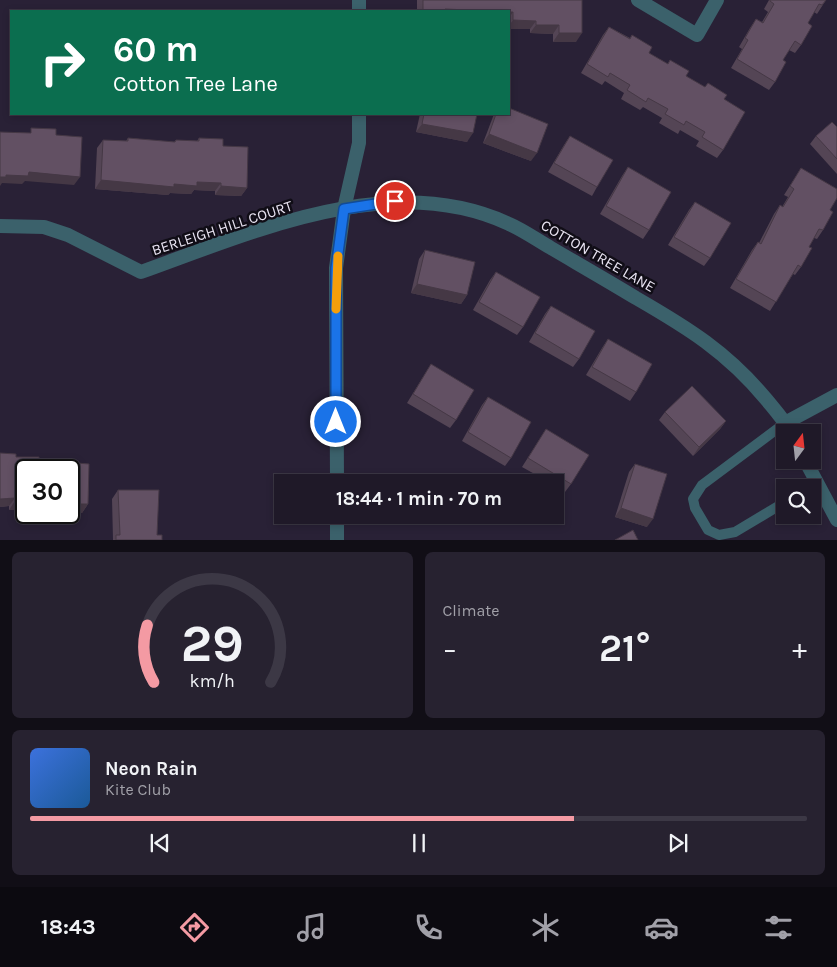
<!DOCTYPE html>
<meta charset="utf-8">
<style>
body{margin:0;font-family:Karla,sans-serif;background:#272230;color:#f1f3f6;height:100vh;display:flex;flex-direction:column;font-size:19px;white-space:nowrap}
*{box-sizing:border-box;margin:0}
p{font-size:16px;color:#a1a0a8}
.icon{flex:none;width:28px;height:28px;fill:none;stroke:currentColor;stroke-width:2;stroke-linecap:round;stroke-linejoin:round}
.map{position:relative;height:540px;overflow:hidden}
.drawer{display:flex;flex-direction:column;gap:12px;padding:12px;background:#110e16;flex:1}
.drawer>*{flex:none}
.top-card{position:absolute;left:10px;top:10px;width:500px;height:105px;border-radius:0px;box-shadow:0 2px 8px #0003,0 0 0 1px #3c3845;background:#0b6e4f;color:#fff;overflow:hidden}
.needle{width:32px;rotate:15deg}
.buttons{position:absolute;left:776px;top:424px;display:grid;gap:10px}
.buttons a{display:grid;place-items:center;width:45px;height:45px;border-radius:0px;background:#1f1928;box-shadow:0 2px 8px #0003,0 0 0 1px #3c3845;font-size:25px}
.speed{position:absolute;left:15px;top:459px;display:flex;gap:10px;font-size:25px;font-weight:700;text-align:center}
.speed>*{display:grid;place-content:center;width:65px;height:65px;border-radius:50%;background:#1f1928;box-shadow:0 2px 8px #0003,0 0 0 1px #3c3845;line-height:1}
.speed .limit{border:2px solid #111;border-radius:8px;background:#fff;color:#111}
.pin{position:absolute;display:grid;place-items:center;width:42px;height:42px;color:#fff;margin:-21px;border:2px solid #fff;border-radius:50%;box-shadow:0 1px 5px #0007}
.me{position:absolute;width:55px;margin:-28px;rotate:0deg;stroke-linejoin:round;filter:drop-shadow(0 0 4px #0008)}
.turn{display:flex;align-items:center;gap:18px;height:105px;padding:0 20px;font-size:22px}
.turn .icon{width:65px;height:65px;stroke-width:2.5}
.turn b{display:block;font-size:35px;line-height:42px}
.big{font-size:38px;font-weight:700;line-height:1.1}
.drawer .widget{flex:1;display:flex;flex-direction:column;justify-content:center;gap:8px;min-width:0;padding:0 18px;border-radius:8px;background:#272230}
.drawer .dial{align-items:center;gap:0}
.dial svg{height:130px;overflow:visible;fill:none;stroke:#3c3845;stroke-width:7;stroke-linecap:round;text-anchor:middle}
.dial text{fill:#f1f3f6;stroke:none}
.song{display:flex;align-items:center;gap:15px}
.cover{width:60px;height:60px;border-radius:8px;background:linear-gradient(135deg,hsl(220 70% 55%),hsl(210 70% 35%))}
.played{height:5px;border-radius:2px;background:linear-gradient(90deg,#f49aa3 70%,#3c3845 70%)}
.keys{display:flex;justify-content:space-around;direction:ltr}
.heat{display:flex;justify-content:space-between;align-items:center;font-size:28px;direction:ltr}
.drawer .tiles{flex:1;display:grid;gap:12px;grid-template-columns:1fr 1fr}
.widget:last-child{grid-column:span 2}
.trip{position:absolute;left:274px;top:474px;width:290px;height:50px;border-radius:0px;background:#1f1928;box-shadow:0 2px 8px #0003,0 0 0 1px #3c3845;font-weight:700;line-height:50px;text-align:center}
.dock{display:flex;height:80px;justify-content:space-around;align-items:center;background:#0c0a10;color:#a1a0a8}
.dock .icon{width:35px;height:35px}
.dock .current{color:#f49aa3}
.dock b{font-size:22px;color:#f1f3f6}
.map>svg:first-child{display:block}
.lines{fill:none;stroke-linecap:round;stroke-linejoin:round}
.service{stroke:#3b616b;stroke-width:10}
.minor{stroke:#3b616b;stroke-width:14}
.wall{fill:#544555}
.shaded-wall{fill:#453845}
.building{fill:#625063;stroke:#453845}
.route-casing{stroke:#114b97;stroke-width:12}
.route{stroke:#1a73e8;stroke-width:9}
.slow{stroke:#f59e0b;stroke-width:9}
.labels{text-anchor:middle;stroke-width:5;stroke-linejoin:round;paint-order:stroke}
.street-label{font-size:15px;fill:#e9e4f2;stroke:#100d16}
</style>
<div class="map">
<svg width="837" height="540" viewBox="0 0 837 540">
<rect width="100%" height="100%" fill="#292136"/>
<g class="lines">
<polyline class="service" points="785,502 735,532 719,535 708,530 695,508 693,499 702,485 785,423"/>
<g class="minor">
<polyline points="359,0 359,11"/>
<polyline points="638,0 697,35 717,0"/>
<path d="M0,226L44,227L68,235L141,272C253,232 392,169 509,224C523,230 537,240 551,248C580,265 608,281 636,298C688,328 727,352 766,399C775,410 784,420 791,432"/>
<polyline points="785,423 837,395"/>
<polyline points="805,460 837,520"/>
<polyline points="337,482 336,268 344,209 359,143 359,114"/>
<polyline points="337,515 337,540"/>
</g>
</g>
<g class="wall">
<polygon points="417,0 582,0 576,42 553,42 553,34 530,33 530,29 509,29 509,11 417,11"/>
<polygon points="769,0 826,0 817,14 814,12 808,23 801,45 795,53 789,50 783,60 775,82 769,90 731,68 742,49 739,47 750,28 756,19 762,22 768,12 764,9"/>
<polygon points="609,27 630,38 632,35 649,53 668,64 670,60 686,76 724,99 723,150 717,158 696,146 699,141 680,130 678,134 659,123 662,118 643,107 640,110 621,99 624,93 605,81 602,85 581,73 603,35"/>
<polygon points="420,114 477,114 467,142 416,132"/>
<polygon points="494,114 509,114 531,161 483,143"/>
<polygon points="837,127 837,174 810,144 816,136"/>
<polygon points="570,136 597,187 592,196 548,172 564,145"/>
<polygon points="128,138 174,142 176,140 197,141 199,138 223,146 247,188 241,196 215,195 215,191 194,190 191,194 170,193 168,195 95,189 97,148 103,140 126,141"/>
<polygon points="628,167 649,230 643,239 600,214 622,176"/>
<polygon points="801,168 830,210 823,230 817,239 814,238 809,247 801,267 795,275 793,274 770,311 730,288 752,250 758,242 759,243 774,214 780,205 782,207 788,197 784,195"/>
<polygon points="695,202 710,258 704,266 668,245 689,210"/>
<polygon points="425,250 467,295 461,304 411,293 419,259"/>
<polygon points="496,272 523,327 517,335 473,310 490,280"/>
<polygon points="551,306 579,359 573,367 529,342 545,314"/>
<polygon points="608,339 636,392 630,401 586,375 602,348"/>
<polygon points="431,364 456,420 450,428 407,403"/>
<polygon points="488,397 511,458 505,466 462,441 482,405"/>
<polygon points="665,412 726,421 720,429 693,456 659,420"/>
<polygon points="546,429 571,484 565,492 555,486 555,482 549,482 522,467"/>
<polygon points="0,453 16,454 16,457 39,457 39,460 89,464 88,504 82,513 33,513 69,512 69,470 26,470 26,510 9,510 9,506 0,507"/>
<polygon points="635,464 647,527 615,517 629,472"/>
<polygon points="118,490 157,535 162,540 113,540 112,499"/>
</g>
<g class="shaded-wall">
<polygon points="445,9 468,10 467,11 444,11"/>
<polygon points="509,12 513,12 509,18"/>
<polygon points="513,20 536,21 530,29 509,29 509,26"/>
<polygon points="536,25 559,25 553,34 530,33"/>
<polygon points="559,33 582,33 576,42 553,42"/>
<polygon points="422,124 473,133 467,142 416,132"/>
<polygon points="489,134 537,153 531,161 483,143"/>
<polygon points="29,172 80,177 74,185 25,181 22,184 2,183 0,186 0,177 6,175"/>
<polygon points="101,180 174,184 197,182 221,183 215,191 194,190 191,194 170,193 168,195 95,189"/>
<polygon points="221,186 247,188 241,196 215,195"/>
<polygon points="417,284 467,295 461,304 411,293"/>
<polygon points="726,421 720,429 693,456 699,447"/>
<polygon points="15,498 9,506 0,507 0,499"/>
<polygon points="15,501 26,501 26,510 9,510"/>
<polygon points="69,504 88,504 82,513 33,513 69,512"/>
<polygon points="621,508 653,519 647,527 615,517"/>
</g>
<g class="building">
<polygon points="423,0 582,0 582,33 559,33 559,25 536,25 536,21 513,20 513,12 509,12 509,11 468,11 468,10 445,9 445,11 423,11"/>
<polygon points="770,0 826,0 822,5 819,4 808,23 812,26 801,45 795,41 783,60 786,62 775,82 737,59 748,40 745,38 756,19 763,23 774,4 770,1"/>
<polygon points="609,27 630,39 632,35 652,47 649,53 668,64 670,60 689,71 686,76 705,87 708,83 727,95 724,99 745,112 723,150 702,137 705,132 686,121 684,125 665,114 668,109 648,98 646,102 627,90 630,85 610,73 608,77 587,64"/>
<polygon points="509,108 548,124 537,153 489,134 496,114 509,114"/>
<polygon points="424,114 477,114 473,133 422,124"/>
<polygon points="832,122 837,127 837,159 816,136"/>
<polygon points="31,128 56,129 56,135 82,137 80,177 29,172 28,176 6,175 6,177 0,177 0,132 31,133"/>
<polygon points="570,136 613,160 597,187 554,163"/>
<polygon points="128,138 175,142 176,140 199,141 199,138 223,139 223,146 248,147 247,188 221,186 221,183 197,182 197,186 174,184 174,187 101,180 103,140 128,141"/>
<polygon points="628,167 671,192 649,230 606,206"/>
<polygon points="801,168 837,189 837,198 830,210 833,212 823,230 819,229 809,247 812,248 801,267 798,265 776,302 736,279 758,242 761,244 780,205 783,207 794,189 790,186"/>
<polygon points="695,202 731,223 710,258 674,237"/>
<polygon points="425,250 475,262 467,295 417,284"/>
<polygon points="496,272 540,297 523,327 479,302"/>
<polygon points="551,306 595,331 579,359 535,333"/>
<polygon points="608,339 652,364 636,392 592,367"/>
<polygon points="431,364 474,390 456,420 413,394"/>
<polygon points="692,386 726,421 699,447 665,412"/>
<polygon points="488,397 531,422 511,458 468,432"/>
<polygon points="546,429 589,455 571,484 528,458"/>
<polygon points="0,453 16,454 16,457 39,457 39,460 89,464 88,504 69,504 69,470 26,470 26,501 15,501 15,498 0,499"/>
<polygon points="635,464 667,474 653,519 621,508"/>
<polygon points="118,490 159,490 157,535 162,535 162,540 116,540 116,535 120,535"/>
<polygon points="633,530 638,540 615,540"/>
</g>
<g class="lines">
<defs>
<polyline id="route" points="336,422 336,268 344,209 395,201"/>
</defs>
<use href="#route" class="route-casing"/>
<use href="#route" class="route"/>
<polyline class="slow" points="336,309 338,256"/>
</g>
<g class="labels">
<g class="street-label">
<text transform="translate(222 228) rotate(-18)" y="5">BERLEIGH HILL COURT</text>
<text transform="translate(598 256) rotate(30)" y="5">COTTON TREE LANE</text>
</g>
</g>
</svg>
<div class="buttons">
<a><svg class="needle" viewBox="-14 -14 28 28"><path d="M0-13l5 13h-10z" fill="#e53935"/><path d="M0 13l5-13h-10z" fill="#a1a0a8"/></svg></a>
<a><svg class="icon" aria-label="search" viewBox="0 0 24 24"><circle cx="10" cy="10" r="6"/><path d="M15 15l6 6"/></svg></a>
</div>
<div class="speed"><div class="limit">30</div></div>
<div class="pin" style="left:395px;top:201px;background:#d93025"><svg class="icon" aria-label="arrive" viewBox="0 0 24 24"><path d="M6 21V4h12l-3 4 3 4H6"/></svg></div>
<svg class="me" style="left:336px;top:422px" viewBox="-20 -20 40 40"><circle r="17" fill="#1a73e8" stroke="#fff" stroke-width="3"/><path d="M0-11L8 9 0 5-8 9z" fill="#fff"/></svg>
<div class="trip">18:44 · 1 min · 70 m</div>
<div class="top-card">
<div class="turn"><svg class="icon" aria-label="right" viewBox="0 0 24 24"><path d="M7 20v-9h11M14 6l5 5-5 5"/></svg><div><b>60 m</b>Cotton Tree Lane</div></div>
</div>
</div>
<section class="drawer">
<div class="tiles">
<div class="widget dial"><svg viewBox="0 0 100 80">
<path d="M14 69A42 42 0 1 1 86 69"/>
<path d="M14 69A42 42 0 0 1 10 34" stroke="#f49aa3"/>
<text x="50" y="56" font-size="32" font-weight="700">29</text>
<text x="50" y="72" font-size="11">km/h</text>
</svg></div>
<div class="widget"><p>Climate</p>
<div class="heat"><a>−</a><b class="big">21°</b><a>+</a></div>
</div>
<div class="widget">
<div class="song"><i class="cover"></i><div><b>Neon Rain</b><p>Kite Club</p></div></div>
<div class="played"></div>
<div class="keys"><svg class="icon" aria-label="previous" viewBox="0 0 24 24"><path d="M18 5L8 12l10 7zM5 5v14"/></svg><svg class="icon" aria-label="pause" viewBox="0 0 24 24"><path d="M8 5v14M16 5v14"/></svg><svg class="icon" aria-label="next" viewBox="0 0 24 24"><path d="M6 5l10 7-10 7zM19 5v14"/></svg></div>
</div>
</div>
</section>
<nav class="dock">
<b>18:43</b>
<svg class="icon current" aria-label="directions" viewBox="0 0 24 24"><path d="M12 3l9 9-9 9-9-9zM9 14v-3h6M13 9l2 2-2 2"/></svg>
<svg class="icon" aria-label="music" viewBox="0 0 24 24"><path d="M9 18V5l10-2v13"/><circle cx="6" cy="18" r="3"/><circle cx="16" cy="16" r="3"/></svg>
<svg class="icon" aria-label="phone" viewBox="0 0 24 24"><path d="M5 4h4l2 5-3 2q2 4 5 5l2-3 5 2v4C11 20 4 13 5 4z"/></svg>
<svg class="icon" aria-label="climate" viewBox="0 0 24 24"><path d="M12 3v18M4 7l16 10M4 17L20 7"/></svg>
<svg class="icon" aria-label="car" viewBox="0 0 24 24"><path d="M5 17H2v-5l4-1 3-4h7l3 4 3 1v5h-3M9 17h6M6 11h13"/><circle cx="7" cy="17" r="2"/><circle cx="17" cy="17" r="2"/></svg>
<svg class="icon" aria-label="filters" viewBox="0 0 24 24"><path d="M4 7h16M4 17h16"/><circle cx="9" cy="7" r="2"/><circle cx="15" cy="17" r="2"/></svg>
</nav>
